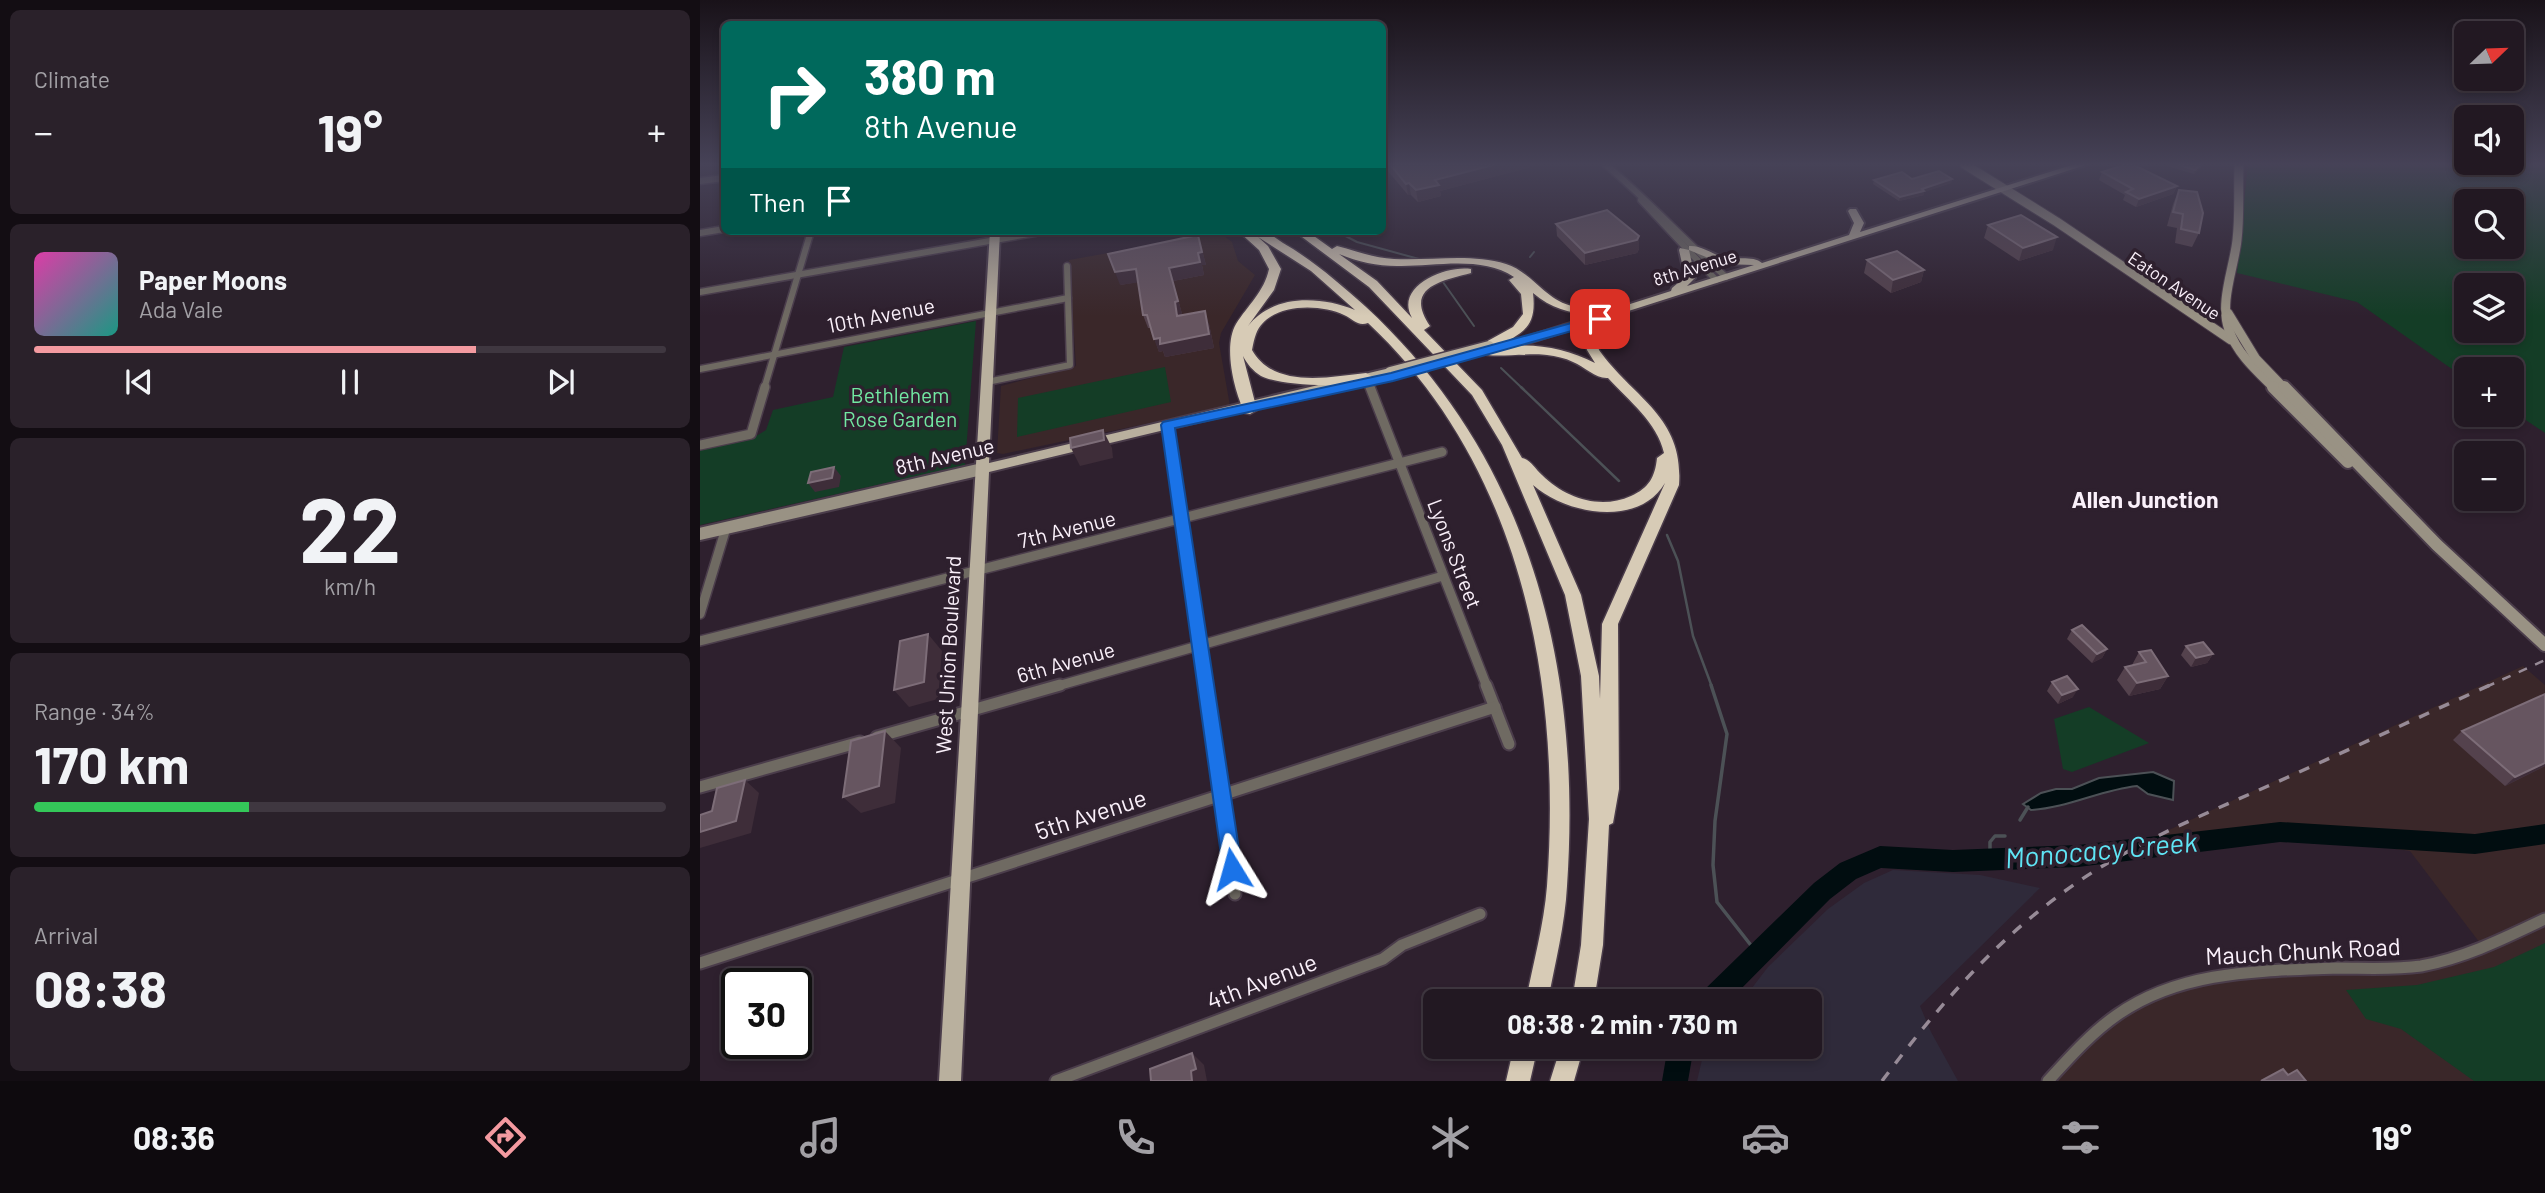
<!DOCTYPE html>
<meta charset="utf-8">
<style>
body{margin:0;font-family:Barlow,sans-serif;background:#2a212a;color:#f1f3f6;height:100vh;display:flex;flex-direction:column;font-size:26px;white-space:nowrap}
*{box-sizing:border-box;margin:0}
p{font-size:23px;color:#a2a0a5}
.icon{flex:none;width:38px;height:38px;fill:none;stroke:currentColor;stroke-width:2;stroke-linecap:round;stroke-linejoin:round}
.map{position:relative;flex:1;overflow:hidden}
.panel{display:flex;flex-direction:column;gap:10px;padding:10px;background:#130d13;width:700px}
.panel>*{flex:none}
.hud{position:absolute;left:21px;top:21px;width:665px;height:214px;border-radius:10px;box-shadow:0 4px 10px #0003,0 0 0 2px #3f3740;background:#00695c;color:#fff;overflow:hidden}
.needle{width:46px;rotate:67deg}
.tools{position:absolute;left:1754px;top:21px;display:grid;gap:14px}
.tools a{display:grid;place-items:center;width:70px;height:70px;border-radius:10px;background:#221822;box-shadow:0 4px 10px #0003,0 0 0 2px #3f3740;font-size:35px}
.speed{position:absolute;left:21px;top:968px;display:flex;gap:14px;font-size:35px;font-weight:700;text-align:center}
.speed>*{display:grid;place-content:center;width:91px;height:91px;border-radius:50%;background:#221822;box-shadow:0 4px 10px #0003,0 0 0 2px #3f3740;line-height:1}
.speed .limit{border:4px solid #111;border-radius:10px;background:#fff;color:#111}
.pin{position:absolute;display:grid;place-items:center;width:60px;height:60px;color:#fff;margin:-30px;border-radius:14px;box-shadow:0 4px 10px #0006}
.me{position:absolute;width:77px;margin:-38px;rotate:352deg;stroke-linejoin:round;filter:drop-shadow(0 0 5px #0008)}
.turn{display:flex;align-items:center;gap:24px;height:147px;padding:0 28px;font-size:32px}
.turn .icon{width:91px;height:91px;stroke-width:2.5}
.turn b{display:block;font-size:49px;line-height:60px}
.then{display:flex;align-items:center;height:66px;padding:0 28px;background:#0003;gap:14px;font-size:26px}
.big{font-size:52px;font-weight:700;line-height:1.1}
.panel .tile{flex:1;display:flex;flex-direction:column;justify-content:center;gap:10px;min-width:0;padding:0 24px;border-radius:10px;background:#2a212a}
.panel .dial{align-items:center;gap:0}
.dial b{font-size:91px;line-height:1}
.song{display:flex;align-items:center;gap:21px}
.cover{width:84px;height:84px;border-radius:10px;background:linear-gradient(135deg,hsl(320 70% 55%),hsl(170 70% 35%))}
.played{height:7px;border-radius:4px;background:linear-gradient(90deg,#f49aa0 70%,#3f3740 70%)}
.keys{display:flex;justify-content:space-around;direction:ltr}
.heat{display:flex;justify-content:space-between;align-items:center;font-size:38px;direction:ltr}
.charge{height:10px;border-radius:5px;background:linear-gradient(90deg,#34c759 34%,#3f3740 0)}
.trip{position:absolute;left:723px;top:989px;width:399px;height:70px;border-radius:10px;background:#221822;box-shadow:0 4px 10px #0003,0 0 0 2px #3f3740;font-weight:700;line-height:70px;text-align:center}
.menu{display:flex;height:112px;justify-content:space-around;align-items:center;background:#0e0a0e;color:#a2a0a5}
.menu .icon{width:49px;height:49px}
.menu .current{color:#f49aa0}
.menu b{font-size:32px;color:#f1f3f6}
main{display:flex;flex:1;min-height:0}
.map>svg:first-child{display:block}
.industrial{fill:#2f2a3a}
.education{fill:#3a2729}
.green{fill:#143d26;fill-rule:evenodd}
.water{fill:#010d10;stroke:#4c5156;stroke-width:2}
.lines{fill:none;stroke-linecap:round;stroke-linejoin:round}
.stream-far2{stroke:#4c5156;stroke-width:2}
.stream-far1{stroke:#4c5156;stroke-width:2.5}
.stream{stroke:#4c5156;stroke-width:3.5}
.river{fill:#010d10;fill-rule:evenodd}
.street-far2-casing{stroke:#4b3d4b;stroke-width:9}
.street-far1-casing{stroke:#4b3d4b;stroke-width:12}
.street-casing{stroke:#4b3d4b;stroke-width:15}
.secondary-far1-casing{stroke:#4b3d4b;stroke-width:11}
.secondary-casing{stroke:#4b3d4b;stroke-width:16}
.primary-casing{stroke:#4b3d4b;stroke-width:4}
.highway-casing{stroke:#4b3d4b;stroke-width:3}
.street-far2{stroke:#6f6a62;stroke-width:6}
.street-far1{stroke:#6f6a62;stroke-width:9}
.street{stroke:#6f6a62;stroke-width:11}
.secondary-far1{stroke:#999284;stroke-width:9}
.secondary{stroke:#999284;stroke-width:12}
.primary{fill:#b9b09e;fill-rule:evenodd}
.highway{fill:#d7cbb6;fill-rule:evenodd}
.rail-far1{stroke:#978b97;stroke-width:2.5;stroke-dasharray:9 9;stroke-linecap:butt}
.rail{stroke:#978b97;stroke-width:3.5;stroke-dasharray:11 11;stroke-linecap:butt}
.primary-bridge-casing{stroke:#4b3d4b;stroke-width:13;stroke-linecap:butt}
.primary-bridge{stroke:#b9b09e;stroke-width:10}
.wall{fill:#54424d}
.shaded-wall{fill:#3e2d39}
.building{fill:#665560;stroke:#7d6d78;stroke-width:2}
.route{fill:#1a73e8;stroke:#114b97;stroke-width:2}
.labels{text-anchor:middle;stroke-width:7;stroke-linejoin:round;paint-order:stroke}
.far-street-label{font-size:18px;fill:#faf0fa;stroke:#2e202e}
.street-label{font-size:21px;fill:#faf0fa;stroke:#2e202e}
.park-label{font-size:21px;fill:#72e8a2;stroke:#2e202e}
.neighbourhood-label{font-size:23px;font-weight:bold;fill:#faf0fa;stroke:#2e202e}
.near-street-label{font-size:24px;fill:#faf0fa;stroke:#2e202e}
.near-water-label{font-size:28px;font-style:italic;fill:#5fe5f5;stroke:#2e202e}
</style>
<main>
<section class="panel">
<div class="tile"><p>Climate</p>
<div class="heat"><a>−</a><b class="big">19°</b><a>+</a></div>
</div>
<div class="tile">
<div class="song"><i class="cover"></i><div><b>Paper Moons</b><p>Ada Vale</p></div></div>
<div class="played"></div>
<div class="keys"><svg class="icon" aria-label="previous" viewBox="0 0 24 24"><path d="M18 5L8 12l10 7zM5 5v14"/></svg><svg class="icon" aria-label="pause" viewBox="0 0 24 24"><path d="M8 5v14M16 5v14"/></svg><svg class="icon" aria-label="next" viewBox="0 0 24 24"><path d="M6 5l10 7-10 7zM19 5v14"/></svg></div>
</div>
<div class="tile dial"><b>22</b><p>km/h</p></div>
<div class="tile"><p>Range · 34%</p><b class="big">170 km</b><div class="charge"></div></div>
<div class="tile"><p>Arrival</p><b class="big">08:38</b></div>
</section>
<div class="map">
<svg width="1845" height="1081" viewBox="0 0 1845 1081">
<rect width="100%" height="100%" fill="#2e202e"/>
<polygon class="industrial" points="1193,870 1280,875 1340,888 1220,1006 1231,1032 1258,1081 997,1081 1005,1047 1110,1046 1110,1001 1042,1001 1068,967 1128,909 1164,883"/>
<g class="education">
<polygon points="520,233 532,242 538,261 555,275 521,333 519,343 530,406 303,454 297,453 301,386 376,366 369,260"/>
<polygon points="1823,666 1845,685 1845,1081 1350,1081 1443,998 1559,971 1663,968 1783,947 1710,851 1580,832 1443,842"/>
</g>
<g class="green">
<path d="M1548,164H1845V433L1811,410V369H1766V379L1657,302L1537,273ZM1766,201H1811V247H1766ZM1766,285H1811V331H1766Z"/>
<polygon points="276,321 265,465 0,525 0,449 58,435 66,430 73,410 133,397 144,347"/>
<polygon points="465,367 471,402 317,437 318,398"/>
<polygon points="1389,707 1449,743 1372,772 1363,769 1354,719"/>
<polygon points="1845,943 1845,1081 1774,1081 1701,1029 1666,1019 1646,990 1717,985 1794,967"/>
</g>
<path class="water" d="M1453,772L1474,781L1473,800L1448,794L1437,786C1400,790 1368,808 1331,810L1323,804L1341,793L1356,789H1372L1399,778Z"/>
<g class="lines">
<g class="stream-far2">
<polyline points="636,231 657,242 719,259"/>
<polyline points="830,257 834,252"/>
<polyline points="743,282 774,326"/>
<polyline points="801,368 823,389"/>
</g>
<g class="stream-far1">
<polyline points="821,387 919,481"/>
<polyline points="967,535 978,561 993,636 1012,687"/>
</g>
<g class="stream">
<polyline points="1011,685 1027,734 1015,821 1013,865 1017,902 1057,953"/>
<polyline points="1320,820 1328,807"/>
<polyline points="1290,860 1290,842 1295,836 1305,836"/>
</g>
<g class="river">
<polygon points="1580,822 1775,834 1845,824 1845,844 1775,854 1580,842 1378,867 1253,872 1181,868 1156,879 1130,899 1029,1001 998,1001 1002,992 1114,883 1140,863 1180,846 1253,850 1378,845"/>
<polygon points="968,1046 994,1046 988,1081 962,1081"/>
</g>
<defs>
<g id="street-far2">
<path d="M905,164C948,200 984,240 1026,277"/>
<polyline points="0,181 24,178"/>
<polyline points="941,200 1016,280"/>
<polyline points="0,233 24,229"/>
<polyline points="0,292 346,231"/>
<polyline points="0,369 368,298"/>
<polyline points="666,377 671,389"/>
<polyline points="287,382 370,365 367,266"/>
<polyline points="64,389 111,231"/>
</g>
<g id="street-far1">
<polyline points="670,387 787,687"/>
<polyline points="468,425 505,687"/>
<polyline points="0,445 51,434 65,387"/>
<polyline points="0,614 26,528"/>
<polyline points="0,641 742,452"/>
<polyline points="354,687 743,576"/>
</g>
<g id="street">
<polyline points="505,685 535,894"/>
<polyline points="786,685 809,744"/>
<polyline points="177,737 360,685"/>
<polyline points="0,787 160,742"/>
<polyline points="0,963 795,707"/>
<polyline points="356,1081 683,959 702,945 780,914"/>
<path d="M1348,1081C1369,1058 1391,1033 1417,1015C1481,970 1561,971 1636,968C1665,968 1693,970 1721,966C1765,958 1805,938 1845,919"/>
</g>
<g id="secondary-far1">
<polyline points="1264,164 1357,222 1531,340"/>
<path d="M1539,164C1538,189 1540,215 1537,240C1534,268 1519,302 1529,330C1537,354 1558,372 1575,389"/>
<polyline points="1528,313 1556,359 1585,389"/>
</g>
<g id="secondary">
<polyline points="1573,387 1648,462"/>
<polyline points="1584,387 1737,545 1845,645"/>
<polyline points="0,534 282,469"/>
</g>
<g id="primary">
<path d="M1375,164H1389L800,352H792L790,350L792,348L971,291L972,288L985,277L979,250L980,248L989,250L995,278L987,286L1054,265L1023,264L989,250V246C1003,245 1015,257 1029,258C1039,259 1055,256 1062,263L1149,235L1154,223L1148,211L1150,209H1156L1164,223L1160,232Z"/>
<polygon points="290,231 300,231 289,463 690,368 696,372 690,376 289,472 261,1081 239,1081"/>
</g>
<g id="highway">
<path d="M538,231C546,231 557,229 565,232C571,234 577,239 583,243C614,261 639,283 666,307C831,460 882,668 867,886C865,925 855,963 848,1001H826C833,963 844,925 847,886C862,684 822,467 668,323C658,327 653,319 644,315C619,303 568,303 556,334C554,339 553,345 552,350C574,389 629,377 666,373L673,377C657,390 580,386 561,376C553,371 547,364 543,356L557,410L550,414L545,413C534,391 523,346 536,324C548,305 564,292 569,269L559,250ZM558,237L611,271L655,310C620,296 573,294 548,326L574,290L581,269L568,246Z"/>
<path d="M594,231H607L632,249L637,246C657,251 673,258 694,259C731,261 770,253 806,264C832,272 846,301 873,306C888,309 914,298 925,307L923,310C890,317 860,316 833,293C837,328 823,332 795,348C830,342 864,347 895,363L887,350L883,334L896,316H904L906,319L895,334L899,350C934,399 984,416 979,485L918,624L919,789L913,823L909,825L903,945L894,1001H872L881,945L889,819L881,676L865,595L802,445L772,395L669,287ZM639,254C658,262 677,266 697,266C733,267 781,255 814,277L809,280L821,294L823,314L813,327L784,343L783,346L787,349L782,353C789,359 832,352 847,355C856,356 865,358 873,362C885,367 896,379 908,378C929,401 957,422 964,453L957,458C955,477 949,488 931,496C900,510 865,498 842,475C835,469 831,460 822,458L782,390L724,330L730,326C704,288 740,281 771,273V269C746,265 694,286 712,318L677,281ZM965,483L902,624L900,699L899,676L881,595L833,485C865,514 939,528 965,483Z"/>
<polygon points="814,1046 838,1046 830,1081 806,1081"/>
<polygon points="861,1046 884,1046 874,1081 850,1081"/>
</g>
</defs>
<use href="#street-far2" class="street-far2-casing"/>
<use href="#street-far1" class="street-far1-casing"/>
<use href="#street" class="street-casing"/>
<use href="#secondary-far1" class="secondary-far1-casing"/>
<use href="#secondary" class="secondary-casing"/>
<use href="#primary" class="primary-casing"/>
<use href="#highway" class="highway-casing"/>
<use href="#street-far2" class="street-far2"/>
<use href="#street-far1" class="street-far1"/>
<use href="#street" class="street"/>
<use href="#secondary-far1" class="secondary-far1"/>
<use href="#secondary" class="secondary"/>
<use href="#primary" class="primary"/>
<use href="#highway" class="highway"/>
<polyline class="rail-far1" points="1786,687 1845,660"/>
<path class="rail" d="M1182,1081C1233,1013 1288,948 1357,897C1421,848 1494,819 1568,786C1642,753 1715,719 1790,685"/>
<defs>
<polyline id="primary-bridge" points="690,372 789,346"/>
</defs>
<use href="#primary-bridge" class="primary-bridge-casing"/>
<use href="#primary-bridge" class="primary-bridge"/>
</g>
<g class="wall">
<polygon points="682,164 842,164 740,191 741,196 718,202 711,195 708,195"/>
<polygon points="1467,164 1504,164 1494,174 1467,166"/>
<polygon points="1402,172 1477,186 1473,194 1436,207 1423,200 1425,195 1399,180"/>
<polygon points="1212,179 1252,179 1251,183 1224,192 1224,195 1199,201 1173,184 1174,180"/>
<polygon points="1479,190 1499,233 1492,247 1475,243 1477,228 1467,226 1473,204"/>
<polygon points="856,224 939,236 939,249 937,253 885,265 857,236"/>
<polygon points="1288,225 1353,250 1319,261 1284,238"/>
<polygon points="498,235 506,265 502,265 504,275 473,281 482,314 480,315 509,324 514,348 465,357 463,351 459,352 451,328 448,328 443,315 438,282 420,285"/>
<polygon points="1167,260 1224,270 1221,282 1191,293 1164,273"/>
<polygon points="1372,630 1407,649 1402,658 1392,663 1367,639"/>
<polygon points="1486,646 1513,654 1507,663 1491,667 1481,655"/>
<polygon points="1439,652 1468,676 1460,689 1429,696 1417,680 1425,667 1432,665"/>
<polygon points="1352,682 1373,697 1358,704 1347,691"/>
<polygon points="1845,694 1845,766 1805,786 1753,740 1762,731"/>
</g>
<g class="shaded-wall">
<polygon points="797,164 842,164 740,191 741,196 718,202 716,190 735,180"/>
<polygon points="1502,164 1504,164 1494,174 1495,170"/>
<polygon points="1252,179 1251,183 1224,192 1224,195 1199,201 1200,197"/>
<polygon points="709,183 711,195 708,195 706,184"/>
<polygon points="1477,186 1473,194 1436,207 1439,199"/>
<polygon points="498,235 506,265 502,265 504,275 473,281 482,314 477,316 469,268 498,253"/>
<polygon points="939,236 939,249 937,253 885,265 885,253"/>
<polygon points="1357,237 1353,250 1319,261 1323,248"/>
<polygon points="436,269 441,282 420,285 415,272"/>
<polygon points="1224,270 1221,282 1191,293 1193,280"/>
<polygon points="505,311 509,324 514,348 465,357 463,351 459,352 454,339"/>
<polygon points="403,430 412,448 413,458 380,466 371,448"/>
<polygon points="134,467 141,476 139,487 115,492 108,483"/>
<polygon points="228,634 242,651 238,699 209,707 194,690"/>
<polygon points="1407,649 1402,658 1392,663 1397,654"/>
<polygon points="1513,654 1507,663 1491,667 1496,658"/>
<polygon points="1468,676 1460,689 1429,696 1437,683"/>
<polygon points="1378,689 1373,697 1358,704 1362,695"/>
<polygon points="185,731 201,748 195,803 161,813 143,797"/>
<polygon points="1845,763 1845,766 1805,786 1815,777"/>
<polygon points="45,780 59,793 51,833 0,848 0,832"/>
<polygon points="492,1053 504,1065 507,1081 492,1081"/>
</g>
<g class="building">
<polygon points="690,164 797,164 735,180 739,185 716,190 709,183 706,184"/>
<polygon points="1427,164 1432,164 1477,186 1439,199 1426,192 1433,189 1402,172"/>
<polygon points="1476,164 1502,164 1495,170"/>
<polygon points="1239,171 1252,179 1222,189 1224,191 1200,197 1174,180 1202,172 1212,179"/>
<polygon points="1479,190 1497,192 1503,213 1499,233 1481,229 1483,214 1473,212"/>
<polygon points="907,210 939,236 937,240 885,253 856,224"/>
<polygon points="1321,215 1357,237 1323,248 1288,225"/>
<polygon points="498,235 502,252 498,253 500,262 469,268 478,301 475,302 477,316 505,311 509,334 460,344 460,338 454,339 447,315 443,315 436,269 415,272 408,254"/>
<polygon points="1197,251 1224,270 1193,280 1167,260"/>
<polygon points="403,430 404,440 371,448 370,438"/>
<polygon points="134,467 132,478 108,483 111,472"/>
<polygon points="1382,625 1407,649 1397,654 1372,630"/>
<polygon points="228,634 224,682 194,690 200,641"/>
<polygon points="1503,642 1513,654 1496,658 1486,646"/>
<polygon points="1451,650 1468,676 1437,683 1425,667 1446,662 1439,652"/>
<polygon points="1367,676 1378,689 1362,695 1352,682"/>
<polygon points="1845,694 1845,763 1815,777 1762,731"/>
<polygon points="185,731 179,786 143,797 151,741"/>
<polygon points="45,780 36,821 0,832 0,815 12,811 17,788"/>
<polygon points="492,1053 496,1069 491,1071 492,1081 451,1081 450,1069"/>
<polygon points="1583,1069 1588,1075 1597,1070 1606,1081 1561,1081"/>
</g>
<linearGradient id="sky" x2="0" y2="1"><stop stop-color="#191219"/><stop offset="0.52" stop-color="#464257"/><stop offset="1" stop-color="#464257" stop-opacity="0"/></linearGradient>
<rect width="1845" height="316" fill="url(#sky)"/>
<polygon class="route" points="900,315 906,319 904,322 693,381 475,428 542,869 539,876 532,879 524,876 461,425 463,422 691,373"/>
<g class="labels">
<g class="far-street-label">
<text transform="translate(995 268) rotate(-17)" y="6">8th Avenue</text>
<text transform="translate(1474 286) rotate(34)" y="6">Eaton Avenue</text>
</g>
<g class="street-label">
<text transform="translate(181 316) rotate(-11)" y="7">10th Avenue</text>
<text transform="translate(245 457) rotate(-13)" y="7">8th Avenue</text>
<text transform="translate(367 530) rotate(-14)" y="7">7th Avenue</text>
<text transform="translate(754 554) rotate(69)" y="7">Lyons Street</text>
<text transform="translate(249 655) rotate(-87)" y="7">West Union Boulevard</text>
<text transform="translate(366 663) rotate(-16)" y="7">6th Avenue</text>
</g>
<g class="park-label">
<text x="200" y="403">Bethlehem<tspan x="200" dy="24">Rose Garden</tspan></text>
</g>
<g class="neighbourhood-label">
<text x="1445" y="508">Allen Junction</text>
</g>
<g class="near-street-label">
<text transform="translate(391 815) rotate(-18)" y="8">5th Avenue</text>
<text transform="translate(1603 952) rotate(-3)" y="8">Mauch Chunk Road</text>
<text transform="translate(562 982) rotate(-21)" y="8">4th Avenue</text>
</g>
<g class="near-water-label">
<text transform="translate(1401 850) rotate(-5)" y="10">Monocacy Creek</text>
</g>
</g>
</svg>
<div class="tools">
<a><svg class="needle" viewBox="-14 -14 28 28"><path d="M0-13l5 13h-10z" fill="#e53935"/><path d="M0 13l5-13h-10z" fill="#a2a0a5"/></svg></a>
<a><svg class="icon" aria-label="sound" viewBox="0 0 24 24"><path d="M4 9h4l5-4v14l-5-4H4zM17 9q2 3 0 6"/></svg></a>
<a><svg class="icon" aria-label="search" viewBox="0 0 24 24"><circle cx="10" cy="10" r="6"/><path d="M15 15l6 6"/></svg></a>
<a><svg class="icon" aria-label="layers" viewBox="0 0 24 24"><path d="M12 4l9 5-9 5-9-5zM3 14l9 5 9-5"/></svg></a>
<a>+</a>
<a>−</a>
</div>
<div class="speed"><div class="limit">30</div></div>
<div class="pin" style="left:900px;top:319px;background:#d93025"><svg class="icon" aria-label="arrive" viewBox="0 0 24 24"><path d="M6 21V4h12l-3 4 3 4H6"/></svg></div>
<svg class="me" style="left:532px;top:869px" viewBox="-20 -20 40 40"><path d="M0-17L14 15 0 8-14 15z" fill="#1a73e8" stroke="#fff" stroke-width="4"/></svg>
<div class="trip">08:38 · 2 min · 730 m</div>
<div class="hud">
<div class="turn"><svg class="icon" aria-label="right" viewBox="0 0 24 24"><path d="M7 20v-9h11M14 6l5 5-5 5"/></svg><div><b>380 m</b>8th Avenue</div></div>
<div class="then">Then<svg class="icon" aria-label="arrive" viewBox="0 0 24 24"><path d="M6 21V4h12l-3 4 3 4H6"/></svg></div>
</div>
</div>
</main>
<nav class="menu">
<b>08:36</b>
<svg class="icon current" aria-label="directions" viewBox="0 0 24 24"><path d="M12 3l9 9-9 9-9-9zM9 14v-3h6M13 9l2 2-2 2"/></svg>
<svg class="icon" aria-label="music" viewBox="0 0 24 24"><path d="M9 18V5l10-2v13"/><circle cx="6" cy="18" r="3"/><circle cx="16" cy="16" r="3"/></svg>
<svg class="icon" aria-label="phone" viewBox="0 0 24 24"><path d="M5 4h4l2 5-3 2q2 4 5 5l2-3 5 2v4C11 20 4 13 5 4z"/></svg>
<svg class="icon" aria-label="climate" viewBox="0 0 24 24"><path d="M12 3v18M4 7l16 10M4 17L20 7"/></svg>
<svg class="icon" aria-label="car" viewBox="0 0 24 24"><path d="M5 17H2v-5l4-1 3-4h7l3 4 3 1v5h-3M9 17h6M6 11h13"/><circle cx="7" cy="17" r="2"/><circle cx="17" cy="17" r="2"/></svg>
<svg class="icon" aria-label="filters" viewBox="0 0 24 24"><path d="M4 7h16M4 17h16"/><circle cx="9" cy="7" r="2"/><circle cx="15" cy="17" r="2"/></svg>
<b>19°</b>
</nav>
